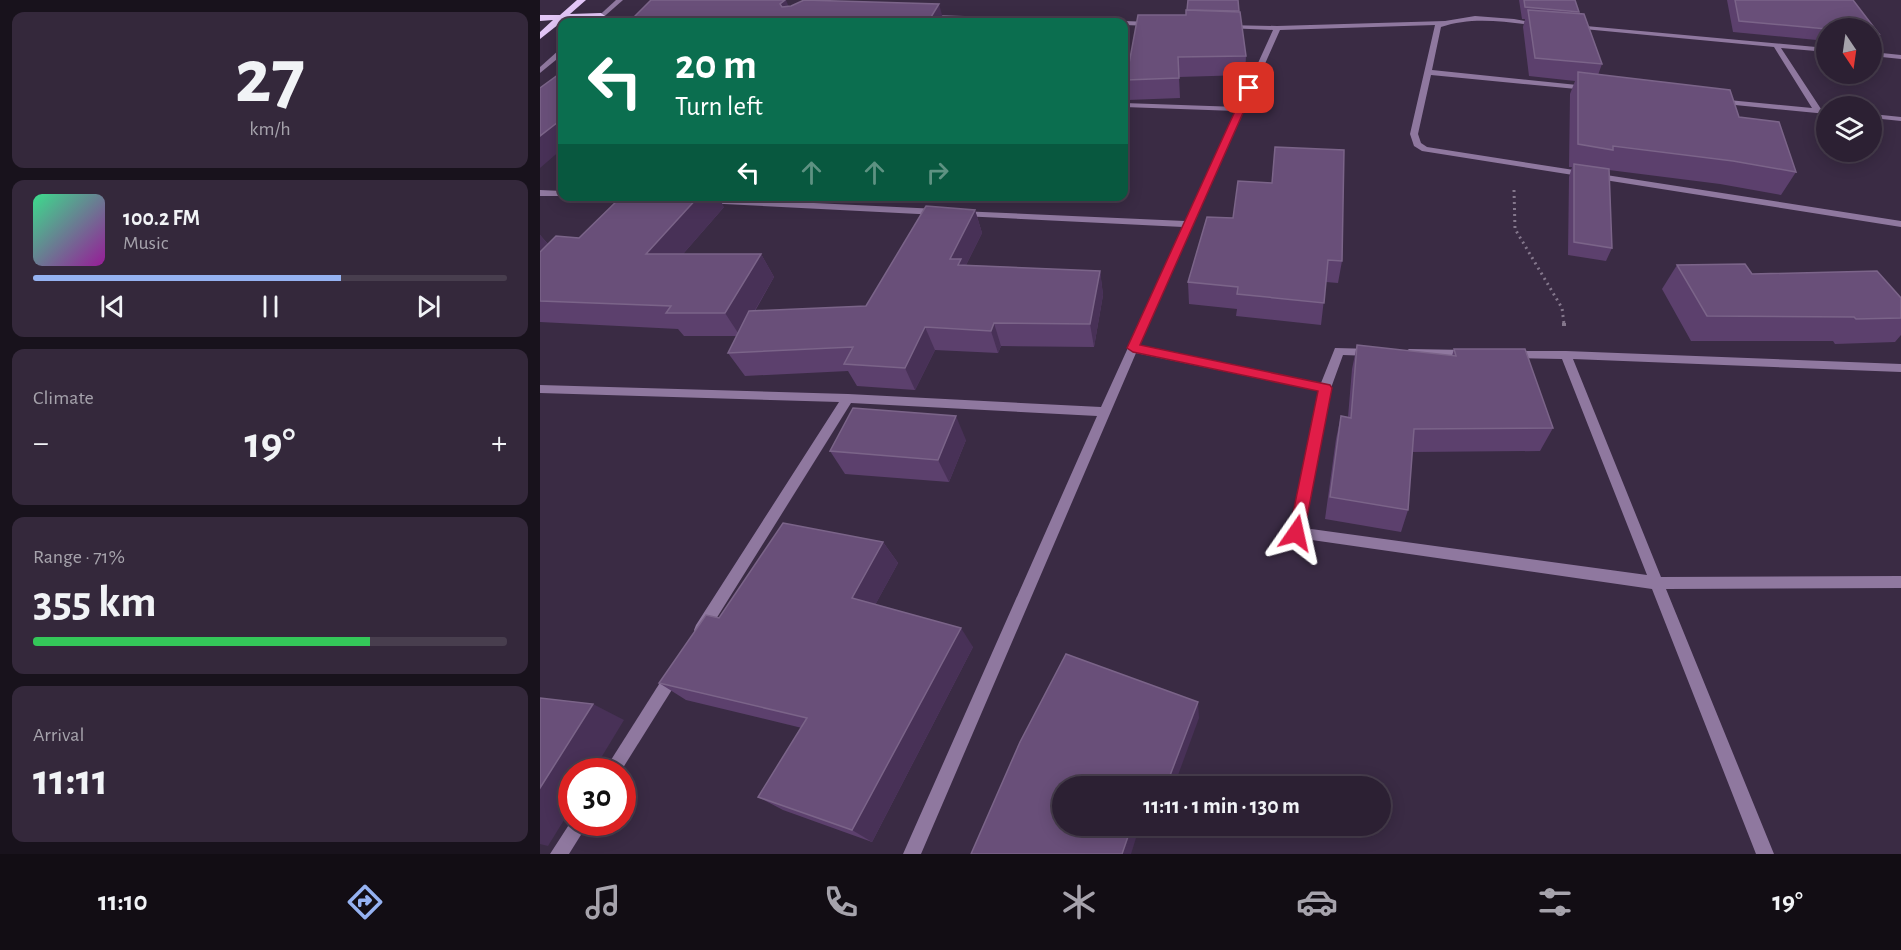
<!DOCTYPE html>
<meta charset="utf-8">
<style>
body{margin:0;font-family:"Alegreya Sans",sans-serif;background:#34283b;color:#f1f3f6;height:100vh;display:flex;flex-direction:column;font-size:22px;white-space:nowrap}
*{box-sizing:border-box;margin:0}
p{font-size:20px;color:#a6a3ac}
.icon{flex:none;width:33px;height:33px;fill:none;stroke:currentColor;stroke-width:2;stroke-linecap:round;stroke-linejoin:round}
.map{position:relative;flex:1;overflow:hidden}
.details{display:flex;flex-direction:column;gap:12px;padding:12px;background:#18121c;width:540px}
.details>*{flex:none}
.guide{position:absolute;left:18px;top:18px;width:570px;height:183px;border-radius:12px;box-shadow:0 3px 15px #0003,0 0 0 2px #483e4e;background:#0b6e4f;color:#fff;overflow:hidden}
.needle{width:39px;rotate:167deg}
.controls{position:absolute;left:1276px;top:18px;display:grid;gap:12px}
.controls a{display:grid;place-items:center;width:66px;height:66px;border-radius:50%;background:#2c2033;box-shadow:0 3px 15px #0003,0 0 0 2px #483e4e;font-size:30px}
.speed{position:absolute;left:18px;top:758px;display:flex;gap:12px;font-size:30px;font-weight:700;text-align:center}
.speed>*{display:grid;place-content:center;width:78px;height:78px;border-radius:50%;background:#2c2033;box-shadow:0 3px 15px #0003,0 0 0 2px #483e4e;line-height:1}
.speed .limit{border:9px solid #d22;background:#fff;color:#111}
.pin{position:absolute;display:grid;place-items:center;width:51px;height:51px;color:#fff;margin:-26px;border-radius:12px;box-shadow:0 3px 9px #0006}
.me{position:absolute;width:66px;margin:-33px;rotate:11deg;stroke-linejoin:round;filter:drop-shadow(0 0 4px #0008)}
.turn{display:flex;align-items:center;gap:21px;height:126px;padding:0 18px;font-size:27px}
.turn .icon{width:78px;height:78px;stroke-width:2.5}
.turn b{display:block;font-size:42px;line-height:51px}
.lanes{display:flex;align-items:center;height:57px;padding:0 18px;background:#0003;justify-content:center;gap:30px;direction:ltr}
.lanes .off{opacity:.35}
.big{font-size:45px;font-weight:700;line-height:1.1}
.details .tile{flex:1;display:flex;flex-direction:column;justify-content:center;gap:9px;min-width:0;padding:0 21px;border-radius:12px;background:#34283b}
.details .dial{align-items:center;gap:0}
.dial b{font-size:78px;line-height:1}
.song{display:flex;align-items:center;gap:18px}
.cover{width:72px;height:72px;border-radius:9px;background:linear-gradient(135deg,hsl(150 70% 55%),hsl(300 70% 35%))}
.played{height:6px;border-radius:3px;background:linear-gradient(90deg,#95b2f1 65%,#483e4e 65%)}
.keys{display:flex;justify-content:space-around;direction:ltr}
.heat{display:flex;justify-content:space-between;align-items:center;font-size:33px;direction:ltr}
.charge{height:9px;border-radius:4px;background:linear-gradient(90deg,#34c759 71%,#483e4e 0)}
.trip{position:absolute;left:512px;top:776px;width:339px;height:60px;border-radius:30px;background:#2c2033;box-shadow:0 3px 15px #0003,0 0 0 2px #483e4e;font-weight:700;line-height:60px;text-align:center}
.dock{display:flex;height:96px;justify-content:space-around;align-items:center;background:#120d14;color:#a6a3ac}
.dock .icon{width:42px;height:42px}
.dock .selected{color:#95b2f1}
.dock b{font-size:27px;color:#f1f3f6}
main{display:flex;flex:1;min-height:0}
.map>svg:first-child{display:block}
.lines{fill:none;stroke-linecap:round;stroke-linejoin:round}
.path-far1{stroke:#84778c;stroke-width:3;stroke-dasharray:2 4;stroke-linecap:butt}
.path{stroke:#84778c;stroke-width:4;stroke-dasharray:3 4.5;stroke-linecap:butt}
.street{fill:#8f789f;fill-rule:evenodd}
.primary{fill:#e3c6f7;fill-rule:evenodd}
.wall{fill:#5c406d}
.shaded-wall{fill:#483157}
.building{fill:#694f79;stroke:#7b6489;stroke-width:1.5}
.route{fill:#e11d48;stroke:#92132f;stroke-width:1.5}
</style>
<main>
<section class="details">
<div class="tile dial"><b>27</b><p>km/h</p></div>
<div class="tile">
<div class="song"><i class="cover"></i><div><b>100.2 FM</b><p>Music</p></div></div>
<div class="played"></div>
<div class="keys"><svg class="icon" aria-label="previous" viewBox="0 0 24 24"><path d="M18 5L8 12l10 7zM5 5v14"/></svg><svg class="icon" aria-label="pause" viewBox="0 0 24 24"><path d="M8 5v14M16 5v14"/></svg><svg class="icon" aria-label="next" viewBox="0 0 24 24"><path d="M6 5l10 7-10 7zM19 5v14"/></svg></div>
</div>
<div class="tile"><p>Climate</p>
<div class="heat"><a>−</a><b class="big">19°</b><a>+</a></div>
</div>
<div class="tile"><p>Range · 71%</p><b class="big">355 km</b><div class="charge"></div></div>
<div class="tile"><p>Arrival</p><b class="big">11:11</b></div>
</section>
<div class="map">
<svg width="1361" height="854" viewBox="0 0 1361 854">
<rect width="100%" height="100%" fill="#3a2b44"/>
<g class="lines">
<polyline class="path-far1" points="974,190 975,229 1022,308 1024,324"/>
<polyline class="path" points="1024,323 1024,326"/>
<g class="street">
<polygon points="76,0 83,0 58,22 52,22"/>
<polygon points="389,15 570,20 573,22 515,22 387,18 387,16"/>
<path d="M935,16L974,19L1002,24L999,26C966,22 933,16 901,27L892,70L1047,86L1051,88L1047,90L891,75L878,134L881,143L887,147L1361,221V227L882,151L874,146L870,134L895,25L740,30L600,345L781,383L795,348L834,349L836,352L834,355L830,356L803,355L791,388L764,528L1107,575L1022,359L971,358L967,357L965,354L967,351H1026L1361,364V372L1033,359L1121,577L1361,576V588L1126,589L1234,854H1216L1112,589L751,537L749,533L779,391L596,353L381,854H363L557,416L311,403L166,635L161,637L156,635L154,630L156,625L299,402L0,393V385L308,394L561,407L643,227L422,216L417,213L419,211L645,221L696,111L584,107V103L698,107L733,30L687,28L685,27V25L737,26L905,21Z"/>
<polygon points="584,21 612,22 615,24 612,26 584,25 584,22 581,22"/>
<polygon points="1035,25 1287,48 1287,52 1241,48 1281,109 1287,110 1287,114 1175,103 1174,101 1178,99 1272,108 1234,47 1033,28 1032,27"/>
<polygon points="19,50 22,50 22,55 0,73 0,67"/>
<polygon points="1332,52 1361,55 1361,59 1332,56"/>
<polygon points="1332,114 1361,117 1361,121 1332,118"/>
<polygon points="0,190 22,191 23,196 0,196"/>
<polygon points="61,196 99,196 101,198 96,201 65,199"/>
<polygon points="167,198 398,209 403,212 398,215 164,203 162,201"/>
<polygon points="869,349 929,350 935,354 929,358 869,357 863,353"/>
<polygon points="133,668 138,670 141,675 138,680 81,771 64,771 128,670"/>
<polygon points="32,820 32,822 49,822 29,854 10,854"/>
</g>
<polygon class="primary" points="37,0 46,0 30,14 61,13 65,16 61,19 24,20 0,39 0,32 13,20 0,21 0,15 20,15"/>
</g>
<g class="wall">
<polygon points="979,0 1035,0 1039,12 1038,14 1062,64 1058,75 1199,117 1256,172 1241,195 1180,184 1069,170 1072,248 1066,261 1028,255 1029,177 1032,167 1029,167 1030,94 1035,81 989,76 983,27 985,19 982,19"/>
<polygon points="1187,0 1313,0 1339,34 1332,44 1332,28 1287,28 1287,41 1193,32"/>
<polygon points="699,12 706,56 705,75 639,77 640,98 588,100 586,80"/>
<polygon points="455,196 558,196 558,200 457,202"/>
<polygon points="184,207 143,254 221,254 234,277 215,311 326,306 435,210 442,233 426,265 560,271 563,295 554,347 461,346 458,353 395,350 375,390 317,386 308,371 205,376 188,353 197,336 144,336 138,329 0,322 0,235 8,244"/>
<polygon points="667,217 802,261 798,283 786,282 781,325 696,316 697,309 649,304 648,282"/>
<polygon points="1137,265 1212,274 1361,298 1361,335 1355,342 1295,344 1293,341 1151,341 1122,289"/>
<polygon points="817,345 912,356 914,349 1013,428 1000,451 872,452 868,510 861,532 785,519 796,439 801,416 808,417 812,369"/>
<polygon points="426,440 409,482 305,474 290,451"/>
<polygon points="343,542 358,563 335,605 433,647 332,842 243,810 218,797 262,728 146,700 119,683 179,618"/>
</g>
<g class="shaded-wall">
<polygon points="234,0 246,0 253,17"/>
<polygon points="399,4 404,22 388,22"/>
<polygon points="22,119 22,149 0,168 0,136"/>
<polygon points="159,196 178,196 184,207 123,277 106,254"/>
<polygon points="435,210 442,233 424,269 410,259"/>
<polygon points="0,235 19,257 0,278"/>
<polygon points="221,254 234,277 200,336 185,313"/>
<polygon points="560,271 563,295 554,347 550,324"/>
<polygon points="454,323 461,346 458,353 451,331"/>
<polygon points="385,327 395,350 375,390 365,368"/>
<polygon points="416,416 426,440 409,482 398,460"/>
<polygon points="343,542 358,563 328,618 312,598"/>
<polygon points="421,628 433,647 332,842 312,830"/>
<polygon points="658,702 659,718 634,786 626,786"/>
<polygon points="53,704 84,720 53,771 32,771 32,807 8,846 0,844 0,788"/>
<polygon points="592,825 600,825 591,854 582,854"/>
</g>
<g class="building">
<polygon points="111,0 245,0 240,4 242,7 251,6 264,0 399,4 388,22 89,22"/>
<polygon points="648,0 698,0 699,11 647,10"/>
<polygon points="984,0 1035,0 1039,12 985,7"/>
<polygon points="1195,0 1313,0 1339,34 1332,33 1332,28 1287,29 1199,21"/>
<polygon points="646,10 700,12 706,56 638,57 639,78 586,80 598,15 646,15"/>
<polygon points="988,10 1044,14 1062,64 995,58"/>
<polygon points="22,72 22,119 0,136 0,88"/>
<polygon points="1038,72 1190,90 1199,117 1239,122 1256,172 1193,161 1073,146 1073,150 1038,144"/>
<polygon points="735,147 804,150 802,261 788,260 784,303 697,294 698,287 648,282 667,217 693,218 698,181 732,183"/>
<polygon points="1034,164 1069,169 1072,248 1034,242"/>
<polygon points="82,196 159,196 106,254 221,254 185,313 126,313 131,306 0,301 0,252 16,236 39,238"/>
<polygon points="386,206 435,210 410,259 421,259 418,265 560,271 550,324 454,323 451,331 385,327 365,368 304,364 313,347 188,353 209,311 326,306"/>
<polygon points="1205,264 1212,274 1337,271 1361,298 1361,318 1316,319 1314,317 1167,316 1137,265"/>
<polygon points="817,345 916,356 914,349 985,349 1013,428 874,429 868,510 790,497 801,416 811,418"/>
<polygon points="313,408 416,416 398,460 290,451"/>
<polygon points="243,523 343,542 312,598 421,628 312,830 218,797 267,718 119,683 166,615 179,618"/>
<polygon points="526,654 658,702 626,786 522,786 522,825 592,825 582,854 431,854 480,742"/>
<polygon points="0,698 53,704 0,788"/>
</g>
<polygon class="route" points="706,87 714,88 600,345 790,385 792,388 764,533 762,538 756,540 751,538 749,533 778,391 593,352 587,348"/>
</svg>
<div class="controls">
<a><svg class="needle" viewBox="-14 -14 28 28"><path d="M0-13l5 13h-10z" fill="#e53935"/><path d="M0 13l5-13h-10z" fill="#a6a3ac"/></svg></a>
<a><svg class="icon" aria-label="layers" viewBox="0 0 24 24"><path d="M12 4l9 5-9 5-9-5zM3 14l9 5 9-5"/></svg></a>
</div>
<div class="speed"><div class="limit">30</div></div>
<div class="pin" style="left:709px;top:88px;background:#d93025"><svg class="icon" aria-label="arrive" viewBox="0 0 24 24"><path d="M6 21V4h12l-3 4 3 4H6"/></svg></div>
<svg class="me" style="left:756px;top:533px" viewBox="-20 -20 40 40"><path d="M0-17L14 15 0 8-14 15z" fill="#e11d48" stroke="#fff" stroke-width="4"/></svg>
<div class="trip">11:11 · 1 min · 130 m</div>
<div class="guide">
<div class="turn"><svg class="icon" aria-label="left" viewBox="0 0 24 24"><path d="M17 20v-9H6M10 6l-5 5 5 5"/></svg><div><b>20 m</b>Turn left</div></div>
<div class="lanes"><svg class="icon" aria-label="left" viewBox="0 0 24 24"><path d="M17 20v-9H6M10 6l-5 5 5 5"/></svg><svg class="icon off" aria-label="ahead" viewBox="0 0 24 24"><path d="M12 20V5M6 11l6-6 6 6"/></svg><svg class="icon off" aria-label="ahead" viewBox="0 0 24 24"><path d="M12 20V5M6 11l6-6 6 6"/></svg><svg class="icon off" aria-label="right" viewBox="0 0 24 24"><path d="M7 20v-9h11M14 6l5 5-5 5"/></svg></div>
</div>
</div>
</main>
<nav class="dock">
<b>11:10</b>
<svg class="icon selected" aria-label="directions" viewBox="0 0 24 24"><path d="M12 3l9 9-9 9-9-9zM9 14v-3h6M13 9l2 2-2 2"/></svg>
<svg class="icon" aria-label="music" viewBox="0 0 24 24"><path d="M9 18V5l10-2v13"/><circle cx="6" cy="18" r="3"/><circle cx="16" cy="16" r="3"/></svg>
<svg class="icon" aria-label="phone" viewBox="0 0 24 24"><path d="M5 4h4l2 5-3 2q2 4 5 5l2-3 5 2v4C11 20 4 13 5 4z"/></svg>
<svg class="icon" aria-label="climate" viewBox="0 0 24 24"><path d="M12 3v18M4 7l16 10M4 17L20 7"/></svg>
<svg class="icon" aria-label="car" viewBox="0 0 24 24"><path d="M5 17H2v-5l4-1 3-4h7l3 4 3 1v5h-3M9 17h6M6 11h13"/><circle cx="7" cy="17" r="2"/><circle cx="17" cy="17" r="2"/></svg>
<svg class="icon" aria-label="filters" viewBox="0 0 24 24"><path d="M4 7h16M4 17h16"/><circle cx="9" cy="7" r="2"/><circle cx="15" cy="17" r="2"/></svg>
<b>19°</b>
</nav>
